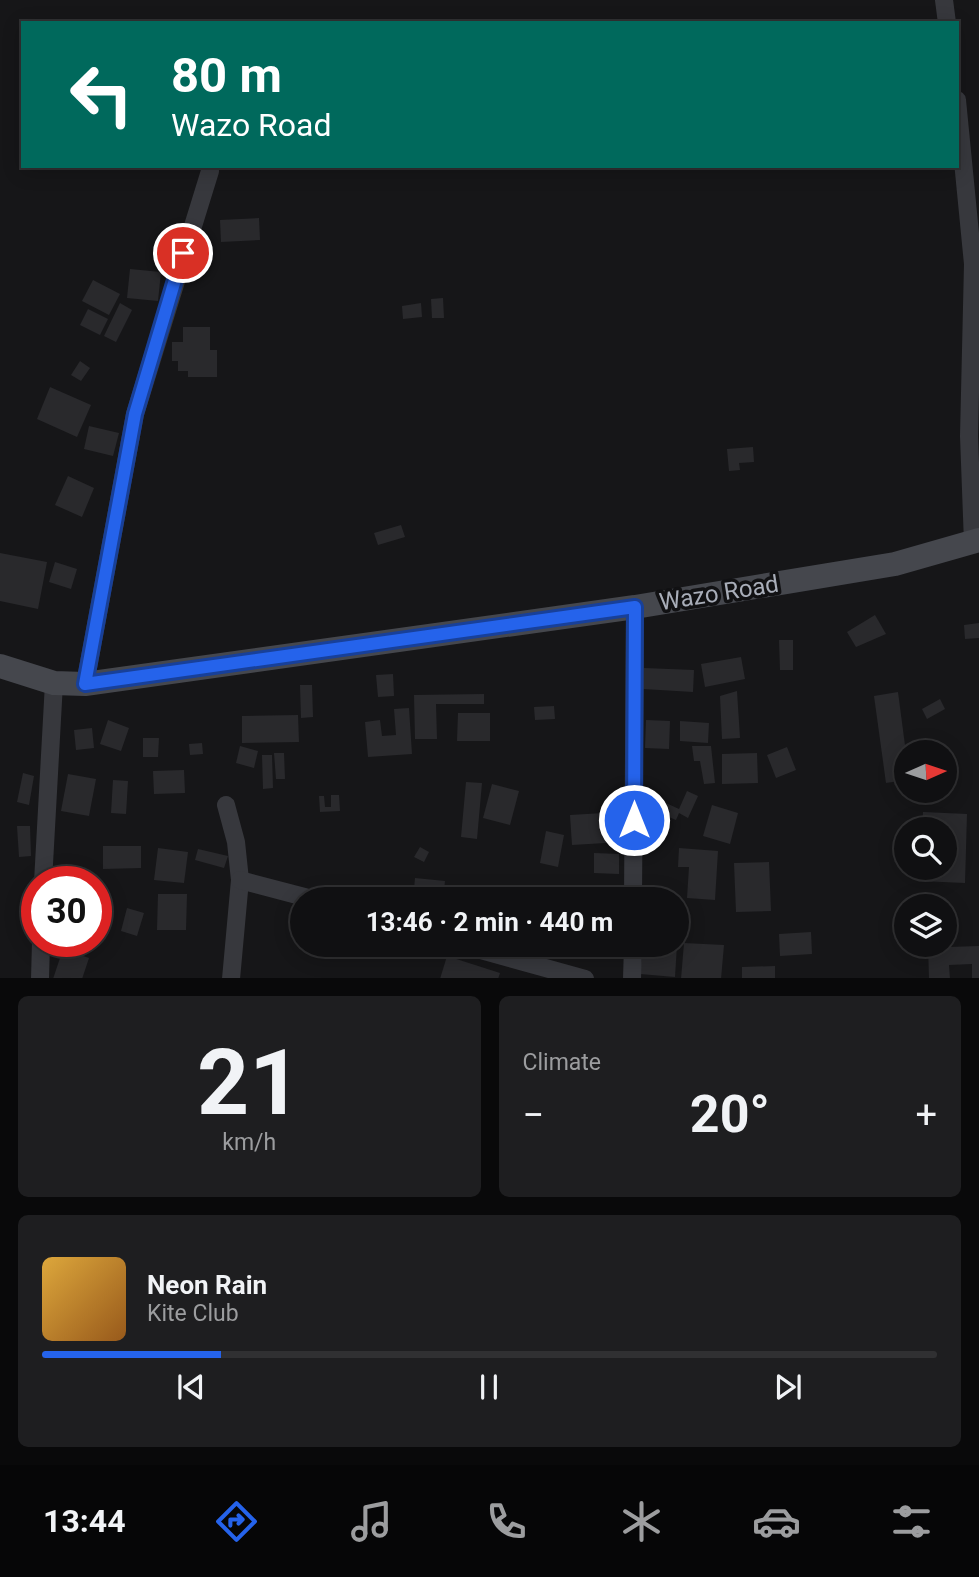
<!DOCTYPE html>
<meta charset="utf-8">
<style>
body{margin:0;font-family:Roboto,sans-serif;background:#1e1e20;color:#f1f3f6;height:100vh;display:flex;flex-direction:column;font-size:26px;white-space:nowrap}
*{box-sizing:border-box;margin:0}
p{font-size:23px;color:#9c9d9f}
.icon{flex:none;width:38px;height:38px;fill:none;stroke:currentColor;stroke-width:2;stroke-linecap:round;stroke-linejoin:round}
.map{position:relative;height:978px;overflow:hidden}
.drawer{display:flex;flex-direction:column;gap:18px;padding:18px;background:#09090a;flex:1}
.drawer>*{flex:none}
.hud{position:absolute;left:21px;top:21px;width:938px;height:147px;border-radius:0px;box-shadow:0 4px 18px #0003,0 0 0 2px #303032;background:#00695c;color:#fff;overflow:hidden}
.needle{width:46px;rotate:87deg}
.fabs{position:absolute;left:894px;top:740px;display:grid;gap:14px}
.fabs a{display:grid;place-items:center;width:63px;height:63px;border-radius:50%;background:#101012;box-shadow:0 4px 18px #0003,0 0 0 2px #303032;font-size:35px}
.speed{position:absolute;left:21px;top:866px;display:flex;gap:14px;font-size:35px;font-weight:700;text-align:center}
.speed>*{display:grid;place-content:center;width:91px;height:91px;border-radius:50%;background:#101012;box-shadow:0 4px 18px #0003,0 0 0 2px #303032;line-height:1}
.speed .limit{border:10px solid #d22;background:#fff;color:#111}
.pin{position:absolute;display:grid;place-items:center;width:60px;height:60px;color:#fff;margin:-30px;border:4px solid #fff;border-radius:50%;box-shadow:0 2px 7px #0007}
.me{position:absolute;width:77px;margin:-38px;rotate:0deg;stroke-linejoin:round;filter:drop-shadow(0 0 5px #0008)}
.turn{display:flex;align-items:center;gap:24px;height:147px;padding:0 35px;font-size:32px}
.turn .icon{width:91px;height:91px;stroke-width:2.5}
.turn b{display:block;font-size:49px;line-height:60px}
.big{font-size:52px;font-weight:700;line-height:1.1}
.drawer .tile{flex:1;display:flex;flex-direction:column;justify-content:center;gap:10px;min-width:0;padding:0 24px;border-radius:10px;background:#1e1e20}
.drawer .dial{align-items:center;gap:0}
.dial b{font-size:91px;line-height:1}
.song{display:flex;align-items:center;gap:21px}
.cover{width:84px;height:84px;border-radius:10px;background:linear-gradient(135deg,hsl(40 70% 55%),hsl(30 70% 35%))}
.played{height:7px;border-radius:4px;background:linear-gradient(90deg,#2563eb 20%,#303032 20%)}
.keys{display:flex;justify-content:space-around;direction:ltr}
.heat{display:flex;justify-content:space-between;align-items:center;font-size:38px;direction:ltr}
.drawer .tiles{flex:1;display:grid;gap:18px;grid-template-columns:1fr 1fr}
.tile:last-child{grid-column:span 2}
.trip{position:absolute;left:290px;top:887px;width:399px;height:70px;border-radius:35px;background:#101012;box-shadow:0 4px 18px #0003,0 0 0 2px #303032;font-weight:700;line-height:70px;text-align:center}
.tabs{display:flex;height:112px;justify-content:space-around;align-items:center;background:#060607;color:#9c9d9f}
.tabs .icon{width:49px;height:49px}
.tabs .current{color:#2563eb}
.tabs b{font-size:32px;color:#f1f3f6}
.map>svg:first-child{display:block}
.building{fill:#29292c}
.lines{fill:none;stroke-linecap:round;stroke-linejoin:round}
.street{stroke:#37383d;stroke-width:18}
.secondary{stroke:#45474d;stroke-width:24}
.route-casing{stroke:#184099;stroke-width:18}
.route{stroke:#2563eb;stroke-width:12}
.labels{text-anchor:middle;stroke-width:7;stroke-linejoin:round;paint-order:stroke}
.street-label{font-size:24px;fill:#a8adb8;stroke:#111113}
</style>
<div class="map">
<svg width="979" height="979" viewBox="0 0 979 979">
<rect width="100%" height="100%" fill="#161618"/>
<g class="building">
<polygon points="259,218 260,240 221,242 220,220"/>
<polygon points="130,269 161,272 158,301 127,298"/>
<polygon points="93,280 120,294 109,315 82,301"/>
<polygon points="443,298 444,318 432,318 431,299"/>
<polygon points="120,303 132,310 116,342 104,336"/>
<polygon points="421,303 422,317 403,319 402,306"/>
<polygon points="88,309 108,319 100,335 80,325"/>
<polygon points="183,327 210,327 210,350 217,350 217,377 188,377 188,371 178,371 178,361 172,361 172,342 183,342"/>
<polygon points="80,361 90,368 81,381 71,375"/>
<polygon points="50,387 91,405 77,437 37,419"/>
<polygon points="89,426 119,433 113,456 84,449"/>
<polygon points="753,447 754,462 739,463 740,470 729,471 727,449"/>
<polygon points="68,476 94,488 82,517 55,505"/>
<polygon points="401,525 405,537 378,545 374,533"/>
<polygon points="0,553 47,562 38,609 0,601"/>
<polygon points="55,562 77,569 71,589 49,582"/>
<polygon points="875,615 886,634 856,647 847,632"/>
<polygon points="979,623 979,638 965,639 964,625"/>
<polygon points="779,640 793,640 793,670 780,670"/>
<polygon points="741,657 745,679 705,687 701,664"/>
<polygon points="644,668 694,670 693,692 643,689"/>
<polygon points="393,674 394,696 378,697 376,675"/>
<polygon points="300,685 312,685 313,717 301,718"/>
<polygon points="737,691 740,738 722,739 720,696"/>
<polygon points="898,692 906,753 906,780 886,783 874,696"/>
<polygon points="484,694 484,704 436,704 437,739 415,739 414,695"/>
<polygon points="940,699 945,709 927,719 922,709"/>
<polygon points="554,706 555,719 535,720 534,707"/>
<polygon points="409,708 412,754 368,757 365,722 380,720 382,736 396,735 394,709"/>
<polygon points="458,713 490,713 490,741 457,741"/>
<polygon points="298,715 299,742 242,743 242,716"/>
<polygon points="108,720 129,728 121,751 100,744"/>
<polygon points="646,720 670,721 669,749 645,748"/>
<polygon points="680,721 709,723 708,743 680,741"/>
<polygon points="92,728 94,748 76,750 74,730"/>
<polygon points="143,738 159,738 158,757 143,757"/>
<polygon points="202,743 203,754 190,755 189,744"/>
<polygon points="240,746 258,751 254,768 236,763"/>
<polygon points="692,746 711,746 715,783 704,784 700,761 694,761"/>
<polygon points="787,747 796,770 776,778 767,755"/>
<polygon points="274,753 284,753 285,779 276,779"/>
<polygon points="757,753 758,783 722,784 722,754"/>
<polygon points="262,755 272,755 273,788 263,789"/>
<polygon points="184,770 185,793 154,794 153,771"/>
<polygon points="23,773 34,776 29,805 17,802"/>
<polygon points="68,774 96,779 89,816 61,811"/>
<polygon points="113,780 128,781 126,814 111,813"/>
<polygon points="466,782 482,783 477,839 461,837"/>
<polygon points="492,784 519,791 510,825 483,818"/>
<polygon points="687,791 698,796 688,818 679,813 676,820 650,809 655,798 679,809"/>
<polygon points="331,795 339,795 340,811 320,812 319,796 324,796 325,807 331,807"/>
<polygon points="712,805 738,813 730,844 703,836"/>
<polygon points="620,812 622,842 572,845 570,815"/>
<polygon points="923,812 967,814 965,883 920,881 921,868 945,868 945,830 922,830"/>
<polygon points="17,826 30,826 31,856 19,857"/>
<polygon points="546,831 564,835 558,867 540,863"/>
<polygon points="103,846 141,846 141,868 103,869"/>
<polygon points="420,847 429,852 424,862 414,857"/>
<polygon points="158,848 188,852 184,883 154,880"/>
<polygon points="679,848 718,851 715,900 687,898 689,867 678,867"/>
<polygon points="198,849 228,856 224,868 195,860"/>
<polygon points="594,853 619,854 619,874 594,873"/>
<polygon points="769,862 771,911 736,912 734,863"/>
<polygon points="415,878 445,881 443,900 413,900"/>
<polygon points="158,894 187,894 186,930 157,930"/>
<polygon points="127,908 144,913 137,936 121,931"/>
<polygon points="811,932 812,954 780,956 779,934"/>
<polygon points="949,938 949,947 979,946 979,979 972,979 972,964 949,965 950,979 929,979 928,945 945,945 945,939"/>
<polygon points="684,943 724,945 721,979 681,979"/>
<polygon points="575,945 618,945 616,959 574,951"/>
<polygon points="643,945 677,945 675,977 640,974"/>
<polygon points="63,949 89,958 82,979 53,979"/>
<polygon points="447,956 500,973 498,979 440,979"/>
<polygon points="775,966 775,979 742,979 742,967"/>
</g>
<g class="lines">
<g class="street">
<polyline points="944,0 947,23"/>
<polyline points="957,100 973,264 969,436 973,543"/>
<polyline points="85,684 135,414 210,171"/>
<polyline points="226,805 236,842 240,880 231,979"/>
<polyline points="240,880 316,900"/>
<polyline points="43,882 54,683"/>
<polyline points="633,900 635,607"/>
<polyline points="463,945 585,979"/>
<polyline points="40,979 41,942"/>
<polyline points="632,979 633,945"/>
</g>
<polyline class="secondary" points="0,666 54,683 85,684 635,607 895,564 979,540"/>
</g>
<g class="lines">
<defs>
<polyline id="route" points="183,253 135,414 85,684 635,607 634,820"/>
</defs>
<use href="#route" class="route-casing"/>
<use href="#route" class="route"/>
</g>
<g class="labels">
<g class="street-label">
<text transform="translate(719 593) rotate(-9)" y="8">Wazo Road</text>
</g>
</g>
</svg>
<div class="fabs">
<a><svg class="needle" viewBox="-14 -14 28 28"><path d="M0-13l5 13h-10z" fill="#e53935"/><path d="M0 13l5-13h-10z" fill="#9c9d9f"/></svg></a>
<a><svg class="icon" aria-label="search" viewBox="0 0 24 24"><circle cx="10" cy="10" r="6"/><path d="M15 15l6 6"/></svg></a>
<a><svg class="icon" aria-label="layers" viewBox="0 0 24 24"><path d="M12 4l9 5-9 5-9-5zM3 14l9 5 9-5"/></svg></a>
</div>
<div class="speed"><div class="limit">30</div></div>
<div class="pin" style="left:183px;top:253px;background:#d93025"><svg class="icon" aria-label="arrive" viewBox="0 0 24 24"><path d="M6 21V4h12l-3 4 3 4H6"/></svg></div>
<svg class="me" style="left:634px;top:820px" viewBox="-20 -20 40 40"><circle r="17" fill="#2563eb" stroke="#fff" stroke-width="3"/><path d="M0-11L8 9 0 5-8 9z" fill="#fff"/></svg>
<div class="trip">13:46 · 2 min · 440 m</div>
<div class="hud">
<div class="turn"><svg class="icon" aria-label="left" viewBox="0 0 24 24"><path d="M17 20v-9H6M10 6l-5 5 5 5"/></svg><div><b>80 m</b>Wazo Road</div></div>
</div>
</div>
<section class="drawer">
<div class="tiles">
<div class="tile dial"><b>21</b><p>km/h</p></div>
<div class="tile"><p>Climate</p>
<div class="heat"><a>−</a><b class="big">20°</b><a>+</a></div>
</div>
<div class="tile">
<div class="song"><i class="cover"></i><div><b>Neon Rain</b><p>Kite Club</p></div></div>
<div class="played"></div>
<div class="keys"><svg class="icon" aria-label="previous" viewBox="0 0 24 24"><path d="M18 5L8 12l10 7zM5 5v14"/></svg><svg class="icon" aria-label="pause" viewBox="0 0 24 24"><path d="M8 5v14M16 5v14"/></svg><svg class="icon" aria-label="next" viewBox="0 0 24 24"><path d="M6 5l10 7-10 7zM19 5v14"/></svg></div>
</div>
</div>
</section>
<nav class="tabs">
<b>13:44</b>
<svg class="icon current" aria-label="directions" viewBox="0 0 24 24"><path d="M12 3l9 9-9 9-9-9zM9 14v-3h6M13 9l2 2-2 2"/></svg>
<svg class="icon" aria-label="music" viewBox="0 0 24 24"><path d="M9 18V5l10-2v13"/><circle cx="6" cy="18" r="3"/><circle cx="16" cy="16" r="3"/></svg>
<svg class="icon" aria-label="phone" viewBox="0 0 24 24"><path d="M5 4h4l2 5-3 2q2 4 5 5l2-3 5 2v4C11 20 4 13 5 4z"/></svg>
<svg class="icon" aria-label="climate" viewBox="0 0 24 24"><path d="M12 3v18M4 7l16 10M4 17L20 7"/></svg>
<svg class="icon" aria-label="car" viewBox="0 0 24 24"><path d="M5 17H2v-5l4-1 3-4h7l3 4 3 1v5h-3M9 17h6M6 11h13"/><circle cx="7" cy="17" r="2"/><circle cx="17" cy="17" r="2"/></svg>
<svg class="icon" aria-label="filters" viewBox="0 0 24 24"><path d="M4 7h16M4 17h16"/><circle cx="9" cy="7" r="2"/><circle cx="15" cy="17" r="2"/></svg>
</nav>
